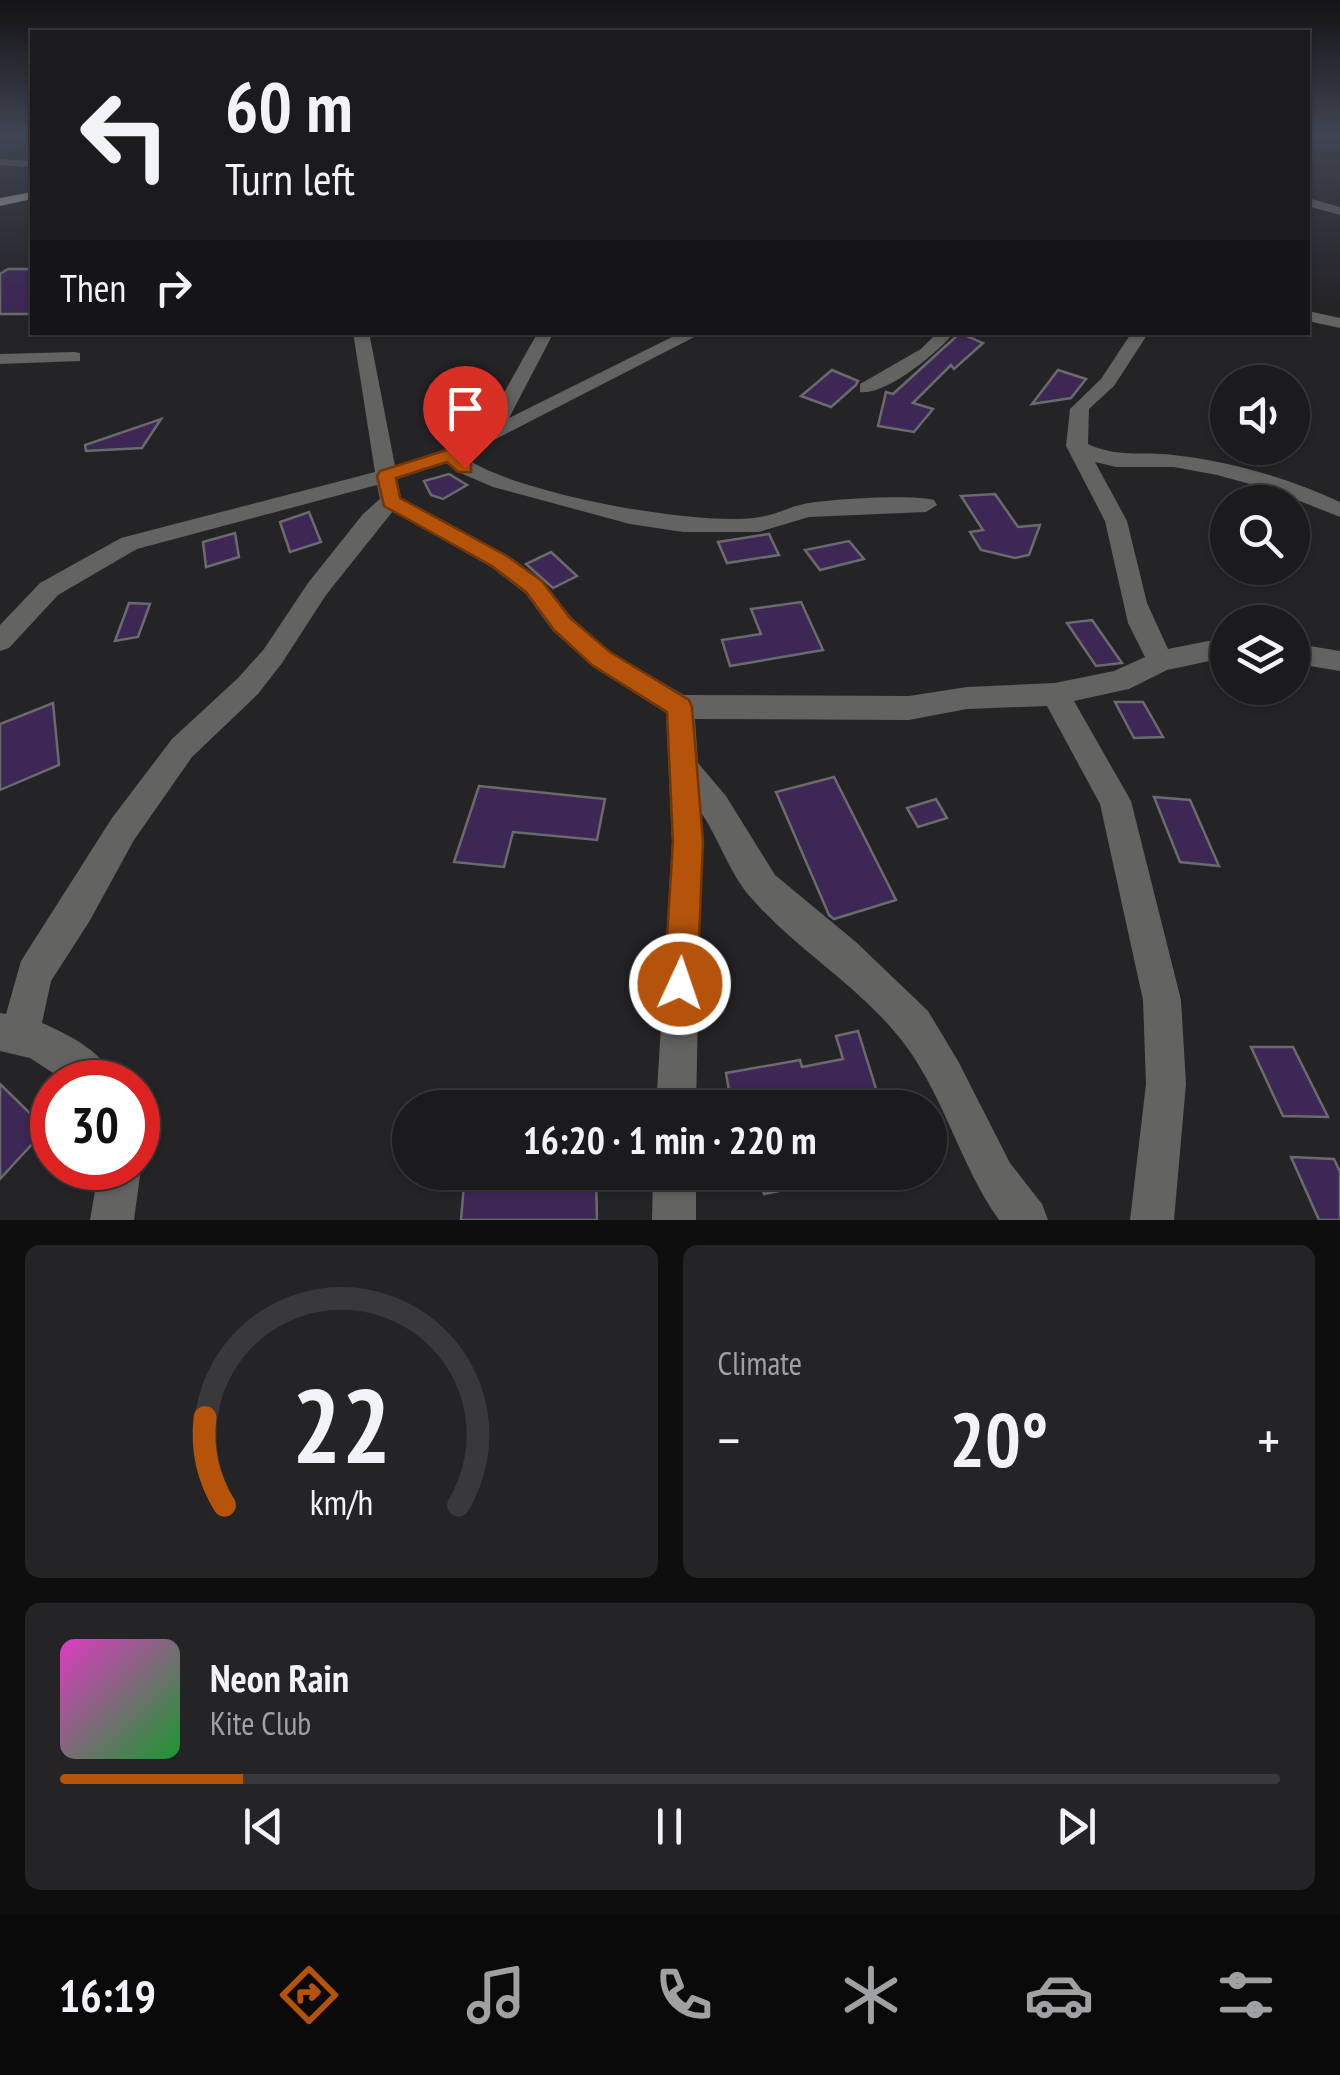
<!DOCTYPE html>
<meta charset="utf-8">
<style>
body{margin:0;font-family:"PT Sans Narrow",sans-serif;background:#242325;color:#f1f3f6;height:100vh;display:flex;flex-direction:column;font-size:38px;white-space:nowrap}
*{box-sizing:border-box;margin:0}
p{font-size:32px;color:#a0a1a3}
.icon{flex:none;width:55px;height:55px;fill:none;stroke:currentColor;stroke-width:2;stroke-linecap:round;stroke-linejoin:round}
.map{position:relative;height:1220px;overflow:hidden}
.sheet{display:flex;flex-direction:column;gap:25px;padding:25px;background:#0f0e0f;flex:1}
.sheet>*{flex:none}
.guide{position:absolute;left:30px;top:30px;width:1280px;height:305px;border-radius:0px;box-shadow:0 2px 8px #0004,0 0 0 2px #39383b;background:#1b1a1c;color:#f1f3f6;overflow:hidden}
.tools{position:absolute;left:1210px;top:365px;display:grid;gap:20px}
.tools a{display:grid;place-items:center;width:100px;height:100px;border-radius:50%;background:#1b1a1c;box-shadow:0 2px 8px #0004,0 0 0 2px #39383b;font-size:50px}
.speed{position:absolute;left:30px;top:1060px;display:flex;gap:20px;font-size:50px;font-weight:700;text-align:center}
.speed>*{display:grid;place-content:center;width:130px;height:130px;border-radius:50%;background:#1b1a1c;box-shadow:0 2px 8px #0004,0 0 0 2px #39383b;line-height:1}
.speed .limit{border:15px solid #d22;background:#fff;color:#111}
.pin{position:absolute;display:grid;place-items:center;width:85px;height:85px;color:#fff;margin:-102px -42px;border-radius:50% 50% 50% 0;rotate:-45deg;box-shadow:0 0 10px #0007}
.pin .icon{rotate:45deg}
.me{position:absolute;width:110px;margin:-55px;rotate:3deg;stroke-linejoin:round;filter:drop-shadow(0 0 8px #0008)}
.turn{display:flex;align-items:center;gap:35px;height:210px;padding:0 30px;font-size:45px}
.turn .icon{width:130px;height:130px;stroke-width:2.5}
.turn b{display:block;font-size:70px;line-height:85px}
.then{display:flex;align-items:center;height:95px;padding:0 30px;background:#0003;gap:20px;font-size:38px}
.big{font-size:75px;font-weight:700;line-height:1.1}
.sheet .tile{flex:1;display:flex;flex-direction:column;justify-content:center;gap:15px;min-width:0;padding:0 35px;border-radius:15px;background:#242325}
.sheet .dial{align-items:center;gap:0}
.dial svg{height:260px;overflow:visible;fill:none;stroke:#39383b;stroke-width:7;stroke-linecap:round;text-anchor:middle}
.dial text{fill:#f1f3f6;stroke:none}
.song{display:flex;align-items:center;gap:30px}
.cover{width:120px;height:120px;border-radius:15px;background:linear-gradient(135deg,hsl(310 70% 55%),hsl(130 70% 35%))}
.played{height:10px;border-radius:5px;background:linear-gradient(90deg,#b45309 15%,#39383b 15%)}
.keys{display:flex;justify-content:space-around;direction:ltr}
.heat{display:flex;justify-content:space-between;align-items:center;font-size:55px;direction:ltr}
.sheet .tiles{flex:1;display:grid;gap:25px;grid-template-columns:1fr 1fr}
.tile:last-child{grid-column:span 2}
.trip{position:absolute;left:392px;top:1090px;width:555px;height:100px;border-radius:50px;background:#1b1a1c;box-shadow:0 2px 8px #0004,0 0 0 2px #39383b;font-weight:700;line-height:100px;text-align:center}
.tabs{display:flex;height:160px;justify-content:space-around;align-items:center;background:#0b0a0b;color:#a0a1a3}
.tabs .icon{width:70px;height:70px}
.tabs .on{color:#b45309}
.tabs b{font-size:45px;color:#f1f3f6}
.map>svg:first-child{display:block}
.building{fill:#3d2855;stroke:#6b6a6d;stroke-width:2.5}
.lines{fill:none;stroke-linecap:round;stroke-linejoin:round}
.minor{fill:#636362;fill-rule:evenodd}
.major{fill:#a2a3a1;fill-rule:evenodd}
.route{fill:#b45309;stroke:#753606;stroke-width:2.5}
</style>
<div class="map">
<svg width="1340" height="1220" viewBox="0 0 1340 1220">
<rect width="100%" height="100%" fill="#242326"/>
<g class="building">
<polygon points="8,269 32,269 32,314 0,314 0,274"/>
<polygon points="960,333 983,343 954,369 951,365 913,403 933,409 914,432 878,426 886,392 893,394"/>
<polygon points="832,370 858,381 856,385 831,407 801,396"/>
<polygon points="1058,370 1086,379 1071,398 1032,404"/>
<polygon points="161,419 142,448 86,451 85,445"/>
<polygon points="449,474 467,485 443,499 431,495 424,481"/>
<polygon points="995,494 1018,527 1040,525 1029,555 1015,558 981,550 970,532 983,530 961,496"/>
<polygon points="309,512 321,542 290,552 280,522"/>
<polygon points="235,533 239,557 206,567 203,542"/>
<polygon points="769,534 779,555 727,563 718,542"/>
<polygon points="849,541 864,559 820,570 805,550"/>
<polygon points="551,552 577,576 553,588 526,564"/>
<polygon points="801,602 823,650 730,666 722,640 761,634 751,609"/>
<polygon points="129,603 150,604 138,637 115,641"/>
<polygon points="1092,620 1122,663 1096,666 1067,623"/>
<polygon points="1115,702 1143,702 1163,737 1134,738"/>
<polygon points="53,703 59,765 0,790 0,724"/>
<polygon points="834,777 896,900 834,919 829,915 776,792"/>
<polygon points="479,786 605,799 597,840 513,832 504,867 454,862"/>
<polygon points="1154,797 1190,800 1219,866 1180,862"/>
<polygon points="936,799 947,818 918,827 907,808"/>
<polygon points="858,1031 882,1108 857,1108 853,1094 811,1103 812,1108 732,1108 726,1073 800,1060 802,1067 843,1059 836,1036"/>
<polygon points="1251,1047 1293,1047 1328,1117 1283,1116"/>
<polygon points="0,1084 46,1129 0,1179"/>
<polygon points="1291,1157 1334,1159 1340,1172 1340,1220 1319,1220"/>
<polygon points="465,1172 596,1172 597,1220 461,1220"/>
<polygon points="760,1172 824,1172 825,1182 764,1194"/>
</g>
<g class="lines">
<g class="minor">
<polygon points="0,159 32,161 32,167 0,165"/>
<polygon points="1308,198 1340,207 1340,215 1308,206"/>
<polygon points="1308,311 1340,318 1340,328 1308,321"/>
<path d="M353,332H369L395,466L442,451L483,430L538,332H554L509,418L682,332H704L463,456C508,492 701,528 760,517C775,515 789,507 804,504C827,499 912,494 934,500L937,505L926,512L809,517L759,532H683L630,524L493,487L458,472L446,463L397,479L401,498L507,555L543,581L571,617L610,652L684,695L909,696L967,687L1055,683L1114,671L1145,657L1128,623L1105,521L1066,446L1070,409L1101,379L1132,332H1149L1114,386L1089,409L1088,444C1117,458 1142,451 1173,455C1230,461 1288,478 1340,502V517L1272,490L1217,475L1174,467H1116L1095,462L1127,521L1147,603L1168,649L1228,637V657L1167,670L1129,689L1074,701L1131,801L1181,1000L1186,1084L1174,1220H1130L1146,1084L1143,1000L1100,804L1047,706L967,709L909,720L695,719L698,763L726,796L775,875L856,942L928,1011L958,1061L1010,1163L1042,1204L1048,1220H999C959,1164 943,1091 899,1037C857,985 797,950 753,900C731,877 720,841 702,814L696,1108H656L672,842L666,713L592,666L553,631L525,593L491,567L393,511L326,595L282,663L258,694L192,757L134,840L89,922L51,981L42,1023C70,1035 105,1053 116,1082H67L30,1058L0,1051V1013L6,1014L21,961L112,818L172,739L238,678L264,649L308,583L363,514L380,499L377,485L137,549L58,595L9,648L0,651V625L40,583L121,538L375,472Z"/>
<path d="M938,332H955C938,352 886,396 860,392V384L921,349Z"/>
<polygon points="74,352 80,353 80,361 0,364 0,354"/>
<polygon points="1292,643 1340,651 1340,671 1292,663"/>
<polygon points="138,1159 141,1168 134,1220 90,1220 99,1168 138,1168"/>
<polygon points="653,1172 696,1172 696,1220 652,1220"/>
</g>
<polygon class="major" points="32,192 32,199 0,206 0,198"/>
</g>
<linearGradient id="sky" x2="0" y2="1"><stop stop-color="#141315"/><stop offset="0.44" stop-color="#3f4552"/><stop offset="1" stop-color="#3f4552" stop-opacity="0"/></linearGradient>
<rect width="1340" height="305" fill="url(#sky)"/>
<polygon class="route" points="450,449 471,464 471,472 458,472 447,462 396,478 400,498 507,556 542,581 570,618 610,652 689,700 692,707 703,842 697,984 692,996 680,1001 669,996 664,984 673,842 667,712 592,665 554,630 526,592 492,566 384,506 377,476 380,471"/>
</svg>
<div class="tools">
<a><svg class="icon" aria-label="sound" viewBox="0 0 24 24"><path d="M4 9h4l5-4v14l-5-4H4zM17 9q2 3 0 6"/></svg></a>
<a><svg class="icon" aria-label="search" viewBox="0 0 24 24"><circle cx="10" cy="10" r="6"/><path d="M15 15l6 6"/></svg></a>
<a><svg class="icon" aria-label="layers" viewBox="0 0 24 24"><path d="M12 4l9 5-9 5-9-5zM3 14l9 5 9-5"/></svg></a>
</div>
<div class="speed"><div class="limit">30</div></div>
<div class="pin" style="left:465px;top:468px;background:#d93025"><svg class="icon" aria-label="arrive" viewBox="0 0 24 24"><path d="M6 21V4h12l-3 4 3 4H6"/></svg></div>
<svg class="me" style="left:680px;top:984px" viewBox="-20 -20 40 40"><circle r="17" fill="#b45309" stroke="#fff" stroke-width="3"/><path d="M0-11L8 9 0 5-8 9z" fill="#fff"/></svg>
<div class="trip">16:20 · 1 min · 220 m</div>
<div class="guide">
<div class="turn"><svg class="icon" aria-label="left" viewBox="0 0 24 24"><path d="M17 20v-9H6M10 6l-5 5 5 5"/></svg><div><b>60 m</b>Turn left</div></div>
<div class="then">Then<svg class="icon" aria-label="right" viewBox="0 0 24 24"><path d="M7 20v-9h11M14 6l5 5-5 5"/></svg></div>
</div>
</div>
<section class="sheet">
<div class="tiles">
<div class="tile dial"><svg viewBox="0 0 100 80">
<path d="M14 69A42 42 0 1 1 86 69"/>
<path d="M14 69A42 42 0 0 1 8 42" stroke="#b45309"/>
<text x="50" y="56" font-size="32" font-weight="700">22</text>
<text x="50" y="72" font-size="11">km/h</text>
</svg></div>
<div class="tile"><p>Climate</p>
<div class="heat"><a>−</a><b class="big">20°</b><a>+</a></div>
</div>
<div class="tile">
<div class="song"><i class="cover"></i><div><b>Neon Rain</b><p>Kite Club</p></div></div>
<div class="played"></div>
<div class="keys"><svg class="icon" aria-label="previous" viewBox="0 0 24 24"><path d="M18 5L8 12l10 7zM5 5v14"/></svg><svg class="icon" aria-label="pause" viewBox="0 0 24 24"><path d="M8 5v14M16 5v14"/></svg><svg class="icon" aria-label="next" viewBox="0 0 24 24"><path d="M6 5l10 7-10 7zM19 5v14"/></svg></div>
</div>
</div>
</section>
<nav class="tabs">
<b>16:19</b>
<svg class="icon on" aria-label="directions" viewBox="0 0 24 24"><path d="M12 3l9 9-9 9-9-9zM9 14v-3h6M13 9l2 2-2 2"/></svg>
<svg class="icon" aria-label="music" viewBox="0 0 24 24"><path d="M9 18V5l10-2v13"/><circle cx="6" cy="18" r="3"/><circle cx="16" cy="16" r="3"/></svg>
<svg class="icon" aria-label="phone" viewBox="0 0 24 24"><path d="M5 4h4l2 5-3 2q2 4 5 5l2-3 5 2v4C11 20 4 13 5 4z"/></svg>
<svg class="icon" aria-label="climate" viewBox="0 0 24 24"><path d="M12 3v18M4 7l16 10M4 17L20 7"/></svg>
<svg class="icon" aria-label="car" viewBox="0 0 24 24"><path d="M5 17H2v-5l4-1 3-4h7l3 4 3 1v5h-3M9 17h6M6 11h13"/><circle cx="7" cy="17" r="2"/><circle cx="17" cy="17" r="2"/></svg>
<svg class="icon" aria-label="filters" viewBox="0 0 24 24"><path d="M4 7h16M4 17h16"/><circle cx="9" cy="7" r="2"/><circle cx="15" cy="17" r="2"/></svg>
</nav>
